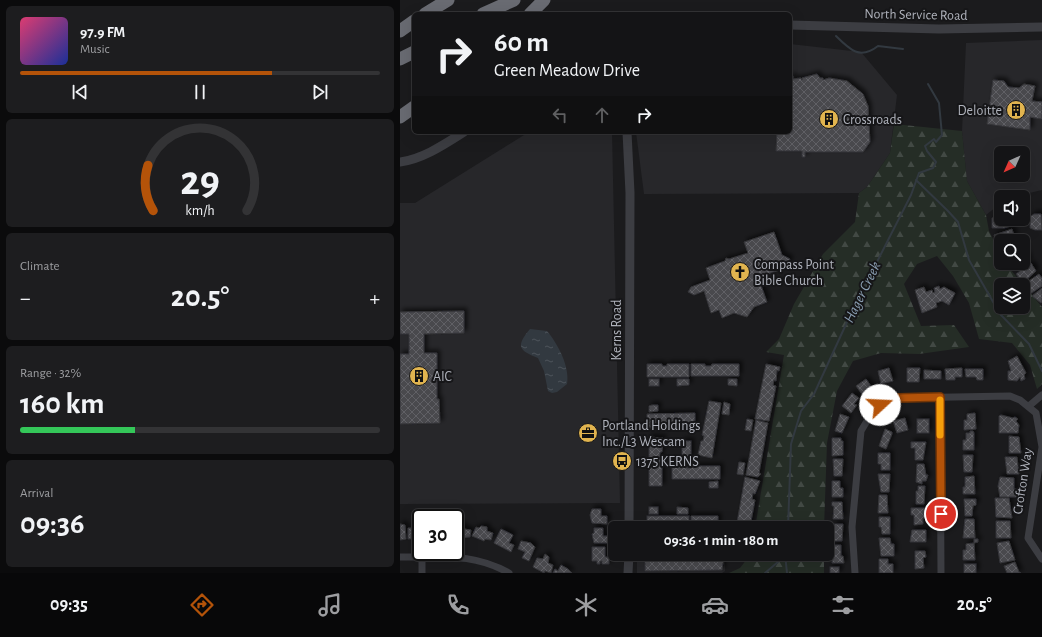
<!DOCTYPE html>
<meta charset="utf-8">
<style>
body{margin:0;font-family:"Alegreya Sans",sans-serif;background:#1d1d1f;color:#f1f3f6;height:100vh;display:flex;flex-direction:column;font-size:15px;white-space:nowrap}
*{box-sizing:border-box;margin:0}
p{font-size:13px;color:#9d9ea1}
.icon{flex:none;width:22px;height:22px;fill:none;stroke:currentColor;stroke-width:2;stroke-linecap:round;stroke-linejoin:round}
.map{position:relative;flex:1;overflow:hidden}
.side{display:flex;flex-direction:column;gap:6px;padding:6px;background:#0b0b0c;width:400px}
.side>*{flex:none}
.top-card{position:absolute;left:12px;top:12px;width:380px;height:122px;border-radius:6px;box-shadow:0 4px 16px #0002,0 0 0 1px #333335;background:#141416;color:#f1f3f6;overflow:hidden}
.needle{width:26px;rotate:225deg}
.fabs{position:absolute;left:594px;top:146px;display:grid;gap:8px}
.fabs a{display:grid;place-items:center;width:36px;height:36px;border-radius:6px;background:#141416;box-shadow:0 4px 16px #0002,0 0 0 1px #333335;font-size:20px}
.speed{position:absolute;left:12px;top:509px;display:flex;gap:8px;font-size:20px;font-weight:700;text-align:center}
.speed>*{display:grid;place-content:center;width:52px;height:52px;border-radius:50%;background:#141416;box-shadow:0 4px 16px #0002,0 0 0 1px #333335;line-height:1}
.speed .limit{border:2px solid #111;border-radius:6px;background:#fff;color:#111}
.pin{position:absolute;display:grid;place-items:center;width:34px;height:34px;color:#fff;margin:-17px;border:2px solid #fff;border-radius:50%;box-shadow:0 1px 4px #0007}
.me{position:absolute;width:44px;margin:-22px;rotate:70deg;stroke-linejoin:round;filter:drop-shadow(0 0 3px #0008)}
.turn{display:flex;align-items:center;gap:14px;height:84px;padding:0 16px;font-size:18px}
.turn .icon{width:52px;height:52px;stroke-width:2.5}
.turn b{display:block;font-size:28px;line-height:34px}
.lanes{display:flex;align-items:center;height:38px;padding:0 16px;background:#0003;justify-content:center;gap:20px;direction:ltr}
.lanes .off{opacity:.35}
.big{font-size:30px;font-weight:700;line-height:1.1}
.side .widget{flex:1;display:flex;flex-direction:column;justify-content:center;gap:6px;min-width:0;padding:0 14px;border-radius:6px;background:#1d1d1f}
.side .dial{align-items:center;gap:0}
.dial svg{height:104px;overflow:visible;fill:none;stroke:#333335;stroke-width:7;stroke-linecap:round;text-anchor:middle}
.dial text{fill:#f1f3f6;stroke:none}
.song{display:flex;align-items:center;gap:12px}
.cover{width:48px;height:48px;border-radius:6px;background:linear-gradient(135deg,hsl(340 70% 55%),hsl(230 70% 35%))}
.played{height:4px;border-radius:2px;background:linear-gradient(90deg,#b45309 70%,#333335 70%)}
.keys{display:flex;justify-content:space-around;direction:ltr}
.heat{display:flex;justify-content:space-between;align-items:center;font-size:22px;direction:ltr}
.charge{height:6px;border-radius:3px;background:linear-gradient(90deg,#34c759 32%,#333335 0)}
.trip{position:absolute;left:208px;top:521px;width:226px;height:40px;border-radius:6px;background:#141416;box-shadow:0 4px 16px #0002,0 0 0 1px #333335;font-weight:700;line-height:40px;text-align:center}
.tabs{display:flex;height:64px;justify-content:space-around;align-items:center;background:#080809;color:#9d9ea1}
.tabs .icon{width:28px;height:28px}
.tabs .active{color:#b45309}
.tabs b{font-size:18px;color:#f1f3f6}
main{display:flex;flex:1;min-height:0}
.map>svg:first-child{display:block}
.built{fill:#27272a;fill-rule:evenodd}
.forest{fill:url(#forest-firs);fill-rule:evenodd}
.water{fill:url(#water-ripples)}
.lines{fill:none;stroke-linecap:round;stroke-linejoin:round}
.stream{stroke:#323940;stroke-width:2}
.building{fill:url(#building-cross-hatch);stroke:#353539;filter:url(#shadow)}
.minor{stroke:#3c3d42;stroke-width:7}
.tertiary{stroke:#3c3d42;stroke-width:9}
.motorway{stroke:#696b72;stroke-width:13}
.route-casing{stroke:#753606;stroke-width:10}
.route{stroke:#b45309;stroke-width:7}
.slow{stroke:#f59e0b;stroke-width:7}
.labels{text-anchor:middle;stroke-width:4;stroke-linejoin:round;paint-order:stroke}
.street-label{font-size:14px;fill:#afb2bb;stroke:#161618}
.poi-label{font-size:14px;fill:#afb2bb;stroke:#161618;text-anchor:start}
.water-label{font-size:15px;font-style:italic;fill:#8a9eb2;stroke:#161618}
</style>
<main>
<section class="side">
<div class="widget">
<div class="song"><i class="cover"></i><div><b>97.9 FM</b><p>Music</p></div></div>
<div class="played"></div>
<div class="keys"><svg class="icon" aria-label="previous" viewBox="0 0 24 24"><path d="M18 5L8 12l10 7zM5 5v14"/></svg><svg class="icon" aria-label="pause" viewBox="0 0 24 24"><path d="M8 5v14M16 5v14"/></svg><svg class="icon" aria-label="next" viewBox="0 0 24 24"><path d="M6 5l10 7-10 7zM19 5v14"/></svg></div>
</div>
<div class="widget dial"><svg viewBox="0 0 100 80">
<path d="M14 69A42 42 0 1 1 86 69"/>
<path d="M14 69A42 42 0 0 1 10 34" stroke="#b45309"/>
<text x="50" y="56" font-size="32" font-weight="700">29</text>
<text x="50" y="72" font-size="11">km/h</text>
</svg></div>
<div class="widget"><p>Climate</p>
<div class="heat"><a>−</a><b class="big">20.5°</b><a>+</a></div>
</div>
<div class="widget"><p>Range · 32%</p><b class="big">160 km</b><div class="charge"></div></div>
<div class="widget"><p>Arrival</p><b class="big">09:36</b></div>
</section>
<div class="map">
<svg width="642" height="573" viewBox="0 0 642 573">
<defs>
<pattern id="forest-firs" width="22" height="20" patternUnits="userSpaceOnUse"><rect width="22" height="20" fill="#252d26"/><path d="M5 1l3.5 6h-7zM16 11l3.5 6h-7z" fill="#424944"/></pattern>
<pattern id="water-ripples" width="26" height="14" patternUnits="userSpaceOnUse"><rect width="26" height="14" fill="#323940"/><path d="M2 4q2-2 4 0t4 0M15 11q2-2 4 0t4 0" fill="none" stroke="#4d535a"/></pattern>
<pattern id="building-cross-hatch" width="8" height="8" patternUnits="userSpaceOnUse"><rect width="8" height="8" fill="#48484d"/><path d="M0 0l8 8M0 8l8-8" fill="none" stroke="#606065"/></pattern>
<filter id="shadow"><feDropShadow dx="3" dy="-3" stdDeviation="2" flood-color="#0009"/></filter>
</defs>
<rect width="100%" height="100%" fill="#1b1b1d"/>
<g class="built">
<path d="M642,40V190L613,197H601V203L586,215L567,181L562,131L566,43ZM601,153H623V175H601Z"/>
<polygon points="390,44 461,52 497,95 490,153 467,187 459,193 244,194 236,132 390,132"/>
<polygon points="129,132 212,132 220,503 0,504 0,203 15,203"/>
<polygon points="237,554 325,554 325,571 322,573 237,573"/>
</g>
<g class="forest">
<path d="M494,124L562,131L567,181L586,215L589,231L601,255V263H605L642,307V384L637,389L630,365L612,343L579,339L569,303L553,276L537,256L517,264L504,284L521,326L554,325L569,347L519,354L481,353L453,361L437,391L427,443L424,528H355L384,355L366,352L379,339L394,304L423,254L455,222L459,193L467,187L490,153ZM601,285H623V307H601Z"/>
<polygon points="351,554 424,554 424,573 329,573 340,568"/>
</g>
<path class="water" d="M130,329L147,331C158,344 170,367 167,384L157,392L152,393L148,391L144,371L138,358C118,350 116,346 130,329Z"/>
<g class="lines">
<g class="stream">
<path d="M436,36C450,50 460,60 478,46L503,49"/>
<polyline points="516,180 548,211 558,222 569,260 600,314 629,344 642,371"/>
<polyline points="388,528 391,444 401,411 414,394 453,309 511,195 519,173 533,168 536,162 527,151 525,146 534,139 536,142 542,135 539,103 528,84"/>
<polyline points="385,554 387,573"/>
<polyline points="365,573 385,556"/>
</g>
</g>
<g class="building">
<polygon points="417,74 420,78 423,78 423,80 429,78 447,81 463,94 468,106 470,142 463,152 405,152 405,157 402,157 402,151 376,151 377,132 390,132 390,76 393,76 393,79 401,78 402,80 402,78"/>
<polygon points="593,80 604,81 608,87 619,88 624,84 635,86 632,101 642,102 642,119 630,117 630,130 587,124"/>
<polygon points="634,214 641,214 642,230 635,230 630,228 630,217"/>
<polygon points="601,216 601,219 610,219 611,226 604,228 592,228 592,218"/>
<polygon points="612,229 615,238 611,241 601,241 600,245 597,243 594,235"/>
<polygon points="374,232 382,255 390,259 386,268 358,277 367,302 354,307 347,317 334,313 322,318 319,310 311,313 304,291 294,295 288,292 291,287 310,280 306,268 325,261 326,258 329,259 348,253 344,242"/>
<polygon points="624,253 629,260 616,270 614,266 612,268 608,263 623,263"/>
<polygon points="631,263 636,271 624,282 621,281 616,274"/>
<polygon points="639,274 642,278 642,286 630,294 626,283"/>
<polygon points="539,286 540,289 544,287 555,293 549,305 542,301 536,303 537,307 522,313 515,290 524,287 526,292 532,290 533,293 535,292 534,288"/>
<polygon points="642,288 642,302 641,303 632,296"/>
<polygon points="64,311 64,333 24,334 24,353 37,353 37,399 39,399 40,423 0,424 0,354 9,354 9,334 0,334 0,312"/>
<polygon points="617,356 626,373 624,375 625,379 621,381 620,377 617,381 608,380 608,371 611,371 608,361"/>
<polygon points="247,364 262,364 262,366 267,366 267,364 289,364 289,377 247,377"/>
<polygon points="291,364 305,364 305,366 311,366 312,364 339,364 339,376 291,376"/>
<polygon points="366,364 380,367 379,371 377,370 376,381 374,380 373,385 376,386 369,421 355,419"/>
<polygon points="489,368 493,381 481,384 478,371"/>
<polygon points="507,368 520,368 519,382 507,382"/>
<polygon points="562,368 562,377 555,377 555,380 546,380 545,369"/>
<polygon points="565,369 583,369 583,380 577,380 576,377 566,377"/>
<polygon points="524,370 541,371 541,379 524,379"/>
<rect x="249" y="379" width="10" height="7"/>
<polygon points="277,379 289,379 289,385 277,386"/>
<polygon points="328,379 337,379 337,386 328,385"/>
<polygon points="466,379 474,390 464,397 456,386"/>
<polygon points="452,393 459,398 454,404 457,405 451,413 442,406"/>
<polygon points="309,401 321,403 312,458 298,455 301,441 303,441 304,436 302,435"/>
<polygon points="324,402 330,404 329,415 322,414"/>
<polygon points="252,405 258,405 258,411 249,412 249,406"/>
<polygon points="295,413 295,427 281,427 281,424 275,425 275,427 252,427 252,429 248,429 247,427 247,414"/>
<polygon points="575,413 576,429 564,430 564,420 567,420 567,414"/>
<polygon points="440,414 449,417 442,433 435,431"/>
<polygon points="601,415 613,418 615,417 618,419 616,421 619,425 618,433 599,433 599,416"/>
<polygon points="505,418 508,430 497,433 493,421"/>
<polygon points="347,419 353,420 351,431 345,430"/>
<rect x="517" y="419" width="12" height="14"/>
<polygon points="356,420 368,423 359,473 361,474 358,477 346,475"/>
<polygon points="485,429 492,432 492,434 486,449 479,446"/>
<polygon points="570,431 573,431 574,433 574,450 563,450 563,440 566,440 566,433 570,433"/>
<polygon points="609,436 619,437 621,453 609,453"/>
<polygon points="249,437 263,438 262,452 260,452 260,458 262,458 262,486 249,486"/>
<polygon points="432,438 441,438 441,441 443,441 443,455 432,456"/>
<rect x="282" y="441" width="9" height="17"/>
<polygon points="511,442 526,442 523,460 515,460 515,448 511,448"/>
<polygon points="478,453 490,453 490,470 481,470 481,464 478,464"/>
<polygon points="563,455 573,455 572,472 564,472"/>
<polygon points="605,457 617,457 619,474 607,474"/>
<polygon points="433,459 443,459 442,476 434,476"/>
<polygon points="339,462 345,463 343,475 337,474"/>
<polygon points="517,464 524,464 526,475 528,475 526,481 522,481 522,484 516,482"/>
<polygon points="272,466 287,466 287,468 292,468 292,466 320,466 320,479 272,479"/>
<polygon points="478,474 490,474 489,492 481,492"/>
<polygon points="574,476 575,494 563,494 563,487 565,487 565,477"/>
<polygon points="345,477 360,481 355,494 353,493 352,499 355,500 350,527 336,528"/>
<polygon points="600,477 614,478 614,489 617,489 617,497 600,497 598,486"/>
<polygon points="318,481 318,488 309,488 309,482"/>
<polygon points="432,481 440,481 440,488 443,488 443,497 432,497"/>
<polygon points="518,486 525,486 524,504 516,504 516,491 518,491"/>
<polygon points="479,495 487,495 488,513 478,513"/>
<polygon points="595,498 609,498 612,518 596,517"/>
<polygon points="564,499 576,499 576,505 573,506 572,516 565,516"/>
<polygon points="432,502 442,502 443,519 433,519 434,506 432,506"/>
<rect x="249" y="507" width="9" height="7"/>
<polygon points="277,507 288,508 288,514 277,514"/>
<polygon points="511,508 526,508 526,518 523,518 523,524 514,525 514,515 511,515"/>
<polygon points="192,509 201,509 201,516 207,516 207,524 192,523 190,515"/>
<rect x="247" y="516" width="42" height="12"/>
<polygon points="291,516 318,516 318,527 291,528"/>
<polygon points="479,517 490,517 490,534 482,534 481,527 479,527"/>
<polygon points="565,519 574,519 575,538 563,538"/>
<polygon points="596,521 610,521 611,538 596,538"/>
<polygon points="0,524 5,525 6,539 0,540"/>
<polygon points="434,524 443,524 442,541 434,541"/>
<polygon points="13,525 20,526 20,538 8,539 8,528 12,528"/>
<polygon points="58,525 64,526 64,529 71,530 70,537 55,538 55,527"/>
<polygon points="81,526 87,527 87,531 93,533 91,540 85,539 84,541 72,536 76,527 79,528"/>
<polygon points="194,528 203,528 203,536 209,536 209,543 194,543 192,534 194,533"/>
<polygon points="101,529 113,535 109,543 114,545 111,552 94,543"/>
<polygon points="512,530 526,530 526,542 510,542"/>
<polygon points="479,538 490,538 491,544 494,544 494,556 481,556"/>
<polygon points="574,539 578,539 578,542 574,543 575,560 563,560 563,550 566,550 566,544 574,543"/>
<polygon points="121,541 131,543 135,547 129,561 122,558 125,552 118,549"/>
<polygon points="609,541 615,560 600,563 597,543"/>
<polygon points="433,545 441,545 441,556 443,556 444,563 432,563"/>
<polygon points="192,547 205,547 205,557 209,557 209,564 202,564 202,561 200,561 200,564 197,564 197,561 192,561"/>
<polygon points="515,551 525,551 526,557 523,558 524,568 515,569"/>
<polygon points="145,554 149,557 148,563 153,565 151,573 145,571 144,573 133,567 137,558 143,559"/>
<polygon points="245,554 324,554 322,570 245,571"/>
<polygon points="479,559 488,559 488,564 493,564 493,573 479,573"/>
<polygon points="615,562 619,572 621,573 607,573 604,566"/>
<rect x="564" y="564" width="12" height="9"/>
<polygon points="161,565 168,569 172,573 153,573 155,569 158,571"/>
<rect x="430" y="567" width="9" height="6"/>
</g>
<g class="lines">
<g class="minor">
<polyline points="540,397 541,573"/>
<polyline points="629,406 642,395"/>
<path d="M0,557C40,558 72,552 109,573"/>
<polyline points="22,557 22,573"/>
<polyline points="455,573 452,527 461,431 470,416 480,405 498,398 610,396 620,400 636,413 642,447 628,538 642,559"/>
</g>
<g class="tertiary">
<polyline points="390,25 539,29 642,27"/>
<polyline points="227,132 230,193 229,528"/>
<path d="M0,162C23,159 45,144 64,132"/>
<polyline points="228,573 229,554"/>
</g>
<g class="motorway">
<polyline points="25,14 48,0"/>
<polyline points="83,14 114,0"/>
<polyline points="130,14 144,0"/>
<polyline points="0,31 14,21"/>
<polyline points="0,59 14,52"/>
<polyline points="0,117 14,107"/>
</g>
</g>
<g class="lines">
<defs>
<polyline id="route" points="480,405 498,398 540,397 541,514"/>
</defs>
<use href="#route" class="route-casing"/>
<use href="#route" class="route"/>
<polyline class="slow" points="540,400 540,435"/>
</g>
<defs>
<symbol id="building-disc" viewBox="-11 -11 22 22"><circle r="9.5" fill="#e1b44f" stroke="#161618"/><path d="M-4-6H4V6H1V3H-1V6H-4ZM-2.5-4.3h1.7v1.8h-1.7ZM.8-4.3h1.7v1.8H.8ZM-2.5-1h1.7V.8h-1.7ZM.8-1h1.7V.8H.8Z" fill="#111"/></symbol>
<symbol id="church-disc" viewBox="-11 -11 22 22"><circle r="9.5" fill="#e1b44f" stroke="#161618"/><path d="M-1.2-6h2.4v3.5h3.3v2.4h-3.3V6h-2.4V-.1h-3.3v-2.4h3.3Z" fill="#111"/></symbol>
<symbol id="office-disc" viewBox="-11 -11 22 22"><circle r="9.5" fill="#e1b44f" stroke="#161618"/><path d="M-6-3h4V-5.5h4V-3h4V5H-6ZM-1-4.5V-3h2v-1.5ZM-6 0V1H6V0Z" fill="#111"/></symbol>
<symbol id="bus-disc" viewBox="-11 -11 22 22"><circle r="9.5" fill="#e1b44f" stroke="#161618"/><path d="M-5-6H5V4H4V6H2V4H-2V6H-4V4H-5ZM-3.5-4V0h7V-4ZM-3.5 1.2v1.5H-2V1.2ZM2 1.2v1.5H3.5V1.2Z" fill="#111"/></symbol>
</defs>
<g fill-rule="evenodd">
<use href="#building-disc" x="605" y="99" width="22" height="22"/>
<use href="#building-disc" x="418" y="108" width="22" height="22"/>
<use href="#church-disc" x="329" y="261" width="22" height="22"/>
<use href="#building-disc" x="8" y="365" width="22" height="22"/>
<use href="#office-disc" x="177" y="422" width="22" height="22"/>
<use href="#bus-disc" x="211" y="450" width="22" height="22"/>
</g>
<g class="labels">
<g class="street-label">
<text transform="translate(516 14) rotate(1)" y="5">North Service Road</text>
<text transform="translate(216 330) rotate(-90)" y="5">Kerns Road</text>
<text transform="translate(622 481) rotate(-81)" y="5">Crofton Way</text>
</g>
<g class="poi-label">
<text x="602" y="115" text-anchor="end">Deloitte</text>
<text x="443" y="124">Crossroads</text>
<text x="354" y="269">Compass Point<tspan x="354" dy="16">Bible Church</tspan></text>
<text x="33" y="381">AIC</text>
<text x="202" y="430">Portland Holdings<tspan x="202" dy="16">Inc./L3 Wescam</tspan></text>
<text x="236" y="466">1375 KERNS</text>
</g>
<g class="water-label">
<text transform="translate(462 292) rotate(-64)" y="5">Hager Creek</text>
</g>
</g>
</svg>
<div class="fabs">
<a><svg class="needle" viewBox="-14 -14 28 28"><path d="M0-13l5 13h-10z" fill="#e53935"/><path d="M0 13l5-13h-10z" fill="#9d9ea1"/></svg></a>
<a><svg class="icon" aria-label="sound" viewBox="0 0 24 24"><path d="M4 9h4l5-4v14l-5-4H4zM17 9q2 3 0 6"/></svg></a>
<a><svg class="icon" aria-label="search" viewBox="0 0 24 24"><circle cx="10" cy="10" r="6"/><path d="M15 15l6 6"/></svg></a>
<a><svg class="icon" aria-label="layers" viewBox="0 0 24 24"><path d="M12 4l9 5-9 5-9-5zM3 14l9 5 9-5"/></svg></a>
</div>
<div class="speed"><div class="limit">30</div></div>
<div class="pin" style="left:541px;top:514px;background:#d93025"><svg class="icon" aria-label="arrive" viewBox="0 0 24 24"><path d="M6 21V4h12l-3 4 3 4H6"/></svg></div>
<svg class="me" style="left:480px;top:405px" viewBox="-20 -20 40 40"><circle r="19" fill="#fff"/><path d="M0-13L10 11 0 6-10 11z" fill="#b45309"/></svg>
<div class="trip">09:36 · 1 min · 180 m</div>
<div class="top-card">
<div class="turn"><svg class="icon" aria-label="right" viewBox="0 0 24 24"><path d="M7 20v-9h11M14 6l5 5-5 5"/></svg><div><b>60 m</b>Green Meadow Drive</div></div>
<div class="lanes"><svg class="icon off" aria-label="left" viewBox="0 0 24 24"><path d="M17 20v-9H6M10 6l-5 5 5 5"/></svg><svg class="icon off" aria-label="ahead" viewBox="0 0 24 24"><path d="M12 20V5M6 11l6-6 6 6"/></svg><svg class="icon" aria-label="right" viewBox="0 0 24 24"><path d="M7 20v-9h11M14 6l5 5-5 5"/></svg></div>
</div>
</div>
</main>
<nav class="tabs">
<b>09:35</b>
<svg class="icon active" aria-label="directions" viewBox="0 0 24 24"><path d="M12 3l9 9-9 9-9-9zM9 14v-3h6M13 9l2 2-2 2"/></svg>
<svg class="icon" aria-label="music" viewBox="0 0 24 24"><path d="M9 18V5l10-2v13"/><circle cx="6" cy="18" r="3"/><circle cx="16" cy="16" r="3"/></svg>
<svg class="icon" aria-label="phone" viewBox="0 0 24 24"><path d="M5 4h4l2 5-3 2q2 4 5 5l2-3 5 2v4C11 20 4 13 5 4z"/></svg>
<svg class="icon" aria-label="climate" viewBox="0 0 24 24"><path d="M12 3v18M4 7l16 10M4 17L20 7"/></svg>
<svg class="icon" aria-label="car" viewBox="0 0 24 24"><path d="M5 17H2v-5l4-1 3-4h7l3 4 3 1v5h-3M9 17h6M6 11h13"/><circle cx="7" cy="17" r="2"/><circle cx="17" cy="17" r="2"/></svg>
<svg class="icon" aria-label="filters" viewBox="0 0 24 24"><path d="M4 7h16M4 17h16"/><circle cx="9" cy="7" r="2"/><circle cx="15" cy="17" r="2"/></svg>
<b>20.5°</b>
</nav>
